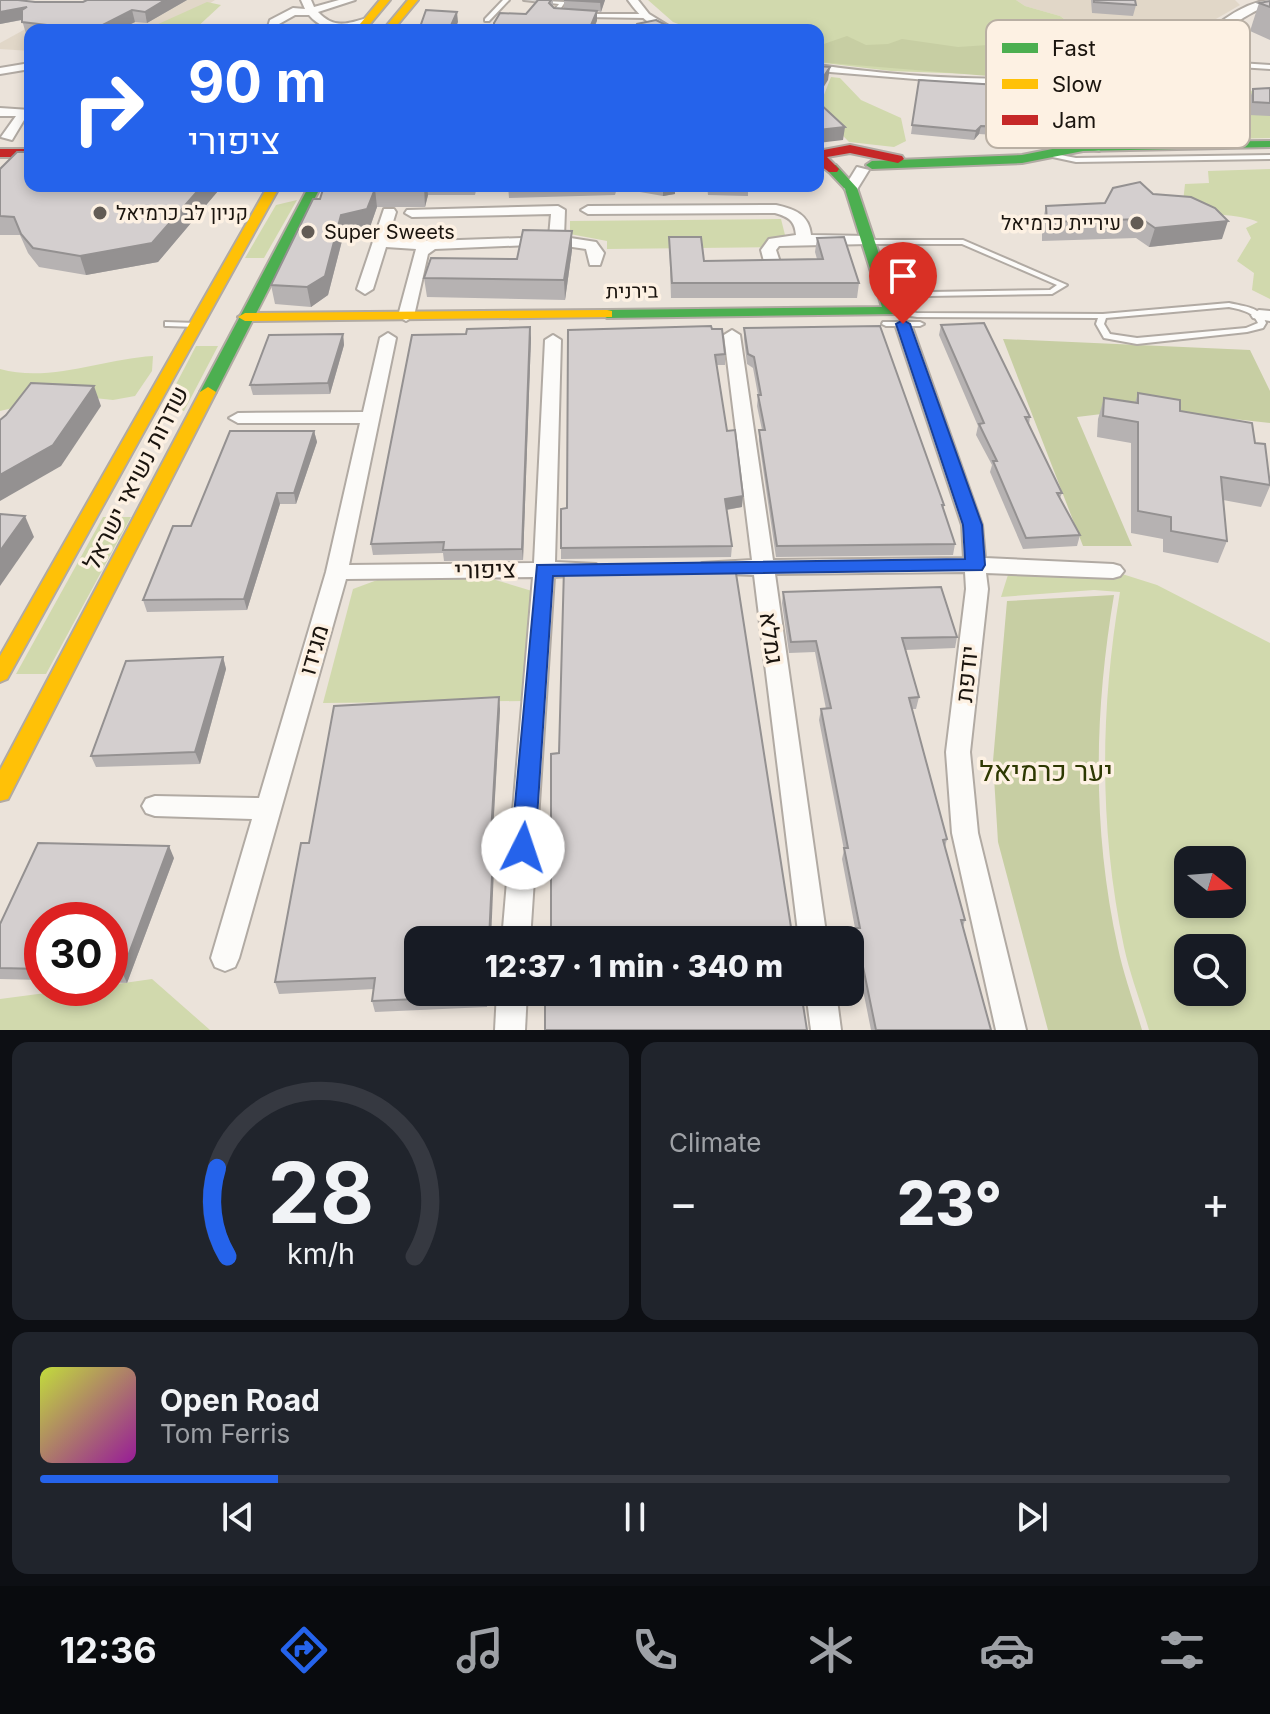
<!DOCTYPE html>
<meta charset="utf-8">
<style>
body{margin:0;font-family:Inter,Heebo,sans-serif;background:#20242c;color:#f1f3f6;height:100vh;display:flex;flex-direction:column;font-size:30px;white-space:nowrap}
*{box-sizing:border-box;margin:0}
p{font-size:26px;color:#9ea1a6}
.icon{flex:none;width:44px;height:44px;fill:none;stroke:currentColor;stroke-width:2;stroke-linecap:round;stroke-linejoin:round}
.map{position:relative;height:1030px;overflow:hidden}
.drawer{display:flex;flex-direction:column;gap:12px;padding:12px;background:#0d0f14;flex:1}
.drawer>*{flex:none}
.guide{position:absolute;left:24px;top:24px;width:800px;height:168px;border-radius:16px;box-shadow:0 4px 12px #0003;background:#2563eb;color:#fff;overflow:hidden}
.needle{width:52px;rotate:107deg}
.fabs{position:absolute;left:1174px;top:846px;display:grid;gap:16px}
.fabs a{display:grid;place-items:center;width:72px;height:72px;border-radius:16px;background:#171b24;box-shadow:0 4px 12px #0003;font-size:40px}
.speed{position:absolute;left:24px;top:902px;display:flex;gap:16px;font-size:40px;font-weight:700;text-align:center}
.speed>*{display:grid;place-content:center;width:104px;height:104px;border-radius:50%;background:#171b24;box-shadow:0 4px 12px #0003;line-height:1}
.speed .limit{border:12px solid #d22;background:#fff;color:#111}
.pin{position:absolute;display:grid;place-items:center;width:68px;height:68px;color:#fff;margin:-82px -34px;border-radius:50% 50% 50% 0;rotate:-45deg;box-shadow:0 0 8px #0007}
.pin .icon{rotate:45deg}
.me{position:absolute;width:88px;margin:-44px;rotate:4deg;stroke-linejoin:round;filter:drop-shadow(0 0 6px #0008)}
.turn{display:flex;align-items:center;gap:28px;height:168px;padding:0 32px;font-size:36px}
.turn .icon{width:104px;height:104px;stroke-width:2.5}
.turn b{display:block;font-size:56px;line-height:68px}
.big{font-size:60px;font-weight:800;line-height:1.1}
.drawer .widget{flex:1;display:flex;flex-direction:column;justify-content:center;gap:12px;min-width:0;padding:0 28px;border-radius:16px;background:#20242c}
.drawer .dial{align-items:center;gap:0}
.dial svg{height:208px;overflow:visible;fill:none;stroke:#363941;stroke-width:7;stroke-linecap:round;text-anchor:middle}
.dial text{fill:#f1f3f6;stroke:none}
.song{display:flex;align-items:center;gap:24px}
.cover{width:96px;height:96px;border-radius:12px;background:linear-gradient(135deg,hsl(70 70% 55%),hsl(300 70% 35%))}
.played{height:8px;border-radius:4px;background:linear-gradient(90deg,#2563eb 20%,#363941 20%)}
.keys{display:flex;justify-content:space-around;direction:ltr}
.heat{display:flex;justify-content:space-between;align-items:center;font-size:44px;direction:ltr}
.drawer .tiles{flex:1;display:grid;gap:12px;grid-template-columns:1fr 1fr}
.widget:last-child{grid-column:span 2}
.trip{position:absolute;left:404px;top:926px;width:460px;height:80px;border-radius:16px;background:#171b24;box-shadow:0 4px 12px #0003;font-weight:800;line-height:80px;text-align:center}
.tab-bar{display:flex;height:128px;justify-content:space-around;align-items:center;background:#090b0e;color:#9ea1a6}
.tab-bar .icon{width:56px;height:56px}
.tab-bar .on{color:#2563eb}
.tab-bar b{font-size:36px;color:#f1f3f6}
.map>svg:first-child{display:block}
.education{fill:#e1d7c8}
.green{fill:#d1d9ad;fill-rule:evenodd}
.forest{fill:#c7cea3}
.lines{fill:none;stroke-linecap:round;stroke-linejoin:round}
.lane-casing{stroke:#b1aaa3;stroke-width:4}
.street-casing{stroke:#b1aaa3;stroke-width:4}
.fast-casing{stroke:#b1aaa3;stroke-width:4}
.slow-casing{stroke:#b1aaa3;stroke-width:4}
.jam-casing{stroke:#b1aaa3;stroke-width:4}
.lane{fill:#fcfbf9;fill-rule:evenodd}
.street{fill:#fcfbf9;fill-rule:evenodd}
.fast{fill:#4caf50;fill-rule:evenodd}
.slow{fill:#ffc107;fill-rule:evenodd}
.jam{fill:#c62828;fill-rule:evenodd}
.wall{fill:#b6b2b2}
.shaded-wall{fill:#949191}
.building{fill:#d4cfcf;stroke:#949191;stroke-width:2}
.route{fill:#2563eb;stroke:#184099;stroke-width:2}
.poi-dot{fill:#635c55;stroke:#fdf1e3;stroke-width:3}
.labels{text-anchor:middle;stroke-width:7;stroke-linejoin:round;paint-order:stroke}
.far-poi-label{font-size:20px;fill:#1a140e;stroke:#fdf1e3;text-anchor:start}
.far-street-label{font-size:20px;fill:#1a140e;stroke:#fdf1e3}
.street-label{font-size:24px;fill:#1a140e;stroke:#fdf1e3}
.near-park-label{font-size:28px;fill:#2d3801;stroke:#fdf1e3}
.key{fill:#fdf1e3;stroke:#b9afa3;stroke-width:2}
.key-label{font-size:22px;fill:#1a140e}
</style>
<div class="map">
<svg width="1270" height="1030" viewBox="0 0 1270 1030">
<rect width="100%" height="100%" fill="#ebe3da"/>
<g class="education">
<polygon points="86,0 215,0 169,30 30,30 30,51 0,49 0,43 60,10"/>
<polygon points="1016,0 1235,0 1240,5 1209,23 1148,25 1147,39 1085,33 1060,16 1025,6"/>
</g>
<g class="green">
<polygon points="648,0 1016,0 1025,6 1060,16 1126,63 1066,72 1047,64 1039,65 1058,76 1049,77 891,71 824,63 818,62 818,30 694,30 673,22"/>
<polygon points="207,2 221,5 194,30 145,30"/>
<path d="M1198,62L1246,86L1270,108V138L1181,140C1169,101 1146,99 1111,85Z"/>
<polygon points="831,77 840,78 861,100 901,118 906,141 894,147 849,142 818,110"/>
<path d="M1270,169V299L1252,290L1254,273L1237,261L1251,238L1246,228L1258,222C1240,214 1204,214 1182,211L1185,184L1209,183L1208,171Z"/>
<polygon points="297,200 264,258 245,258 276,205"/>
<polygon points="781,219 788,247 607,249 607,241 570,234 570,221"/>
<polygon points="196,346 218,346 184,411 162,411"/>
<path d="M153,356L152,371L135,396L113,400L67,395L0,411V369C49,383 103,359 153,356Z"/>
<polygon points="103,517 131,517 46,674 16,674"/>
<path d="M1012,562L1100,567L1157,585L1270,643V1030H1149C1141,1003 1130,975 1124,947C1099,828 1100,712 1120,592L1094,590L1001,597ZM1188,860H1232V904H1188ZM1188,948H1232V992H1188Z"/>
<polygon points="489,578 532,591 522,701 323,703 353,589 380,579"/>
<polygon points="152,979 210,1030 0,1030 0,999 84,988 110,988 110,985"/>
</g>
<g class="forest">
<polygon points="847,36 866,45 888,44 902,39 958,47 1003,44 1032,61 1021,64 1028,68 1036,67 1055,76 1013,78 818,62 818,46"/>
<polygon points="1003,339 1250,350 1270,391 1270,423 1143,409 1077,417 1132,546 1083,546"/>
<path d="M1114,595C1094,714 1092,829 1118,948C1124,976 1134,1003 1142,1030H1048L998,842L993,761L1007,601Z"/>
</g>
<g class="lines">
<defs>
<g id="lane">
<polygon points="503,0 509,0 489,21 485,21 485,19"/>
<polygon points="524,0 565,2 559,11 564,13 561,15 552,13 559,4"/>
<polygon points="583,14 645,14 648,16 645,18 585,17 582,15"/>
<polygon points="1182,53 1208,61 1270,65 1270,69 1208,65 1180,56 1179,55"/>
<polygon points="1050,153 1076,158 1270,155 1270,159 1076,162 1048,156 1048,154"/>
<path d="M866,240H963L1067,285L1052,294L928,296L924,294L904,244H866ZM912,244H962L1057,285L1050,290L931,292Z"/>
<path d="M1229,303C1245,307 1260,306 1266,323L1263,328L1247,332L1137,344L1104,338L1096,324L1098,318L917,317L891,313L887,311L891,309L917,313L1103,314ZM1229,307C1241,310 1253,311 1258,323L1246,328L1137,338L1110,334L1104,324L1106,318Z"/>
<polygon points="165,322 196,323 200,325 196,327 168,326 165,326"/>
<polygon points="883,322 920,322 924,324 920,326 886,326 882,324"/>
</g>
<g id="street">
<path d="M301,0H311L314,7L339,0H355L318,12C334,29 347,24 367,18L372,21C353,35 325,34 309,15H295L279,24L277,30H267L270,20L293,8L305,9Z"/>
<path d="M628,0H638L649,14L675,30C653,30 641,18 628,0Z"/>
<path d="M1270,0V5C1240,15 1218,38 1191,54C1152,75 1102,80 1058,84L1105,147L1099,151L1094,150L1047,84L964,83L818,71V65C919,79 1066,90 1163,57C1201,45 1229,4 1270,0Z"/>
<polygon points="30,63 30,69 0,74 0,68"/>
<polygon points="0,108 30,110 12,140 1,137 16,116 0,116"/>
<polygon points="857,167 869,170 856,191 846,191 844,188"/>
<path d="M776,205C794,209 809,214 811,235L868,236L875,240L868,244L779,246L776,250L781,265L773,270L765,265L761,250L769,239L796,235C795,221 789,217 775,213L588,214L581,210L588,206Z"/>
<polygon points="558,206 565,210 564,237 596,242 604,253 600,265 590,265 586,249 552,244 435,249 428,254 414,316 406,321 398,316 416,249 386,247 373,289 365,294 357,289 384,209 394,209 396,212 388,238 431,241 549,237 551,214 412,217 405,213 407,210"/>
<polygon points="1259,310 1270,311 1270,321 1253,318 1251,315"/>
<polygon points="903,319 911,324 982,525 985,558 1113,564 1120,566 1124,571 1120,576 1113,578 986,573 988,589 970,752 978,833 1026,1030 996,1030 952,833 946,752 966,589 965,572 775,574 827,940 799,940 754,575 702,573 698,568 702,563 752,560 724,335 732,330 740,335 773,560 964,558 962,525 895,324"/>
<polygon points="388,333 396,338 349,565 534,563 545,340 553,335 561,340 555,562 596,564 600,569 596,574 554,577 530,940 502,940 533,577 346,579 239,958 235,967 225,971 215,967 211,958 252,819 155,816 146,813 142,806 146,799 155,796 259,798 326,572 360,423 238,423 229,418 238,413 363,412 380,338"/>
<polygon points="497,992 527,992 525,1030 495,1030"/>
<polygon points="806,992 836,992 841,1030 811,1030"/>
</g>
<g id="fast">
<polygon points="1270,141 1270,147 1083,151 1022,163 872,169 866,165 872,161 1022,155 1083,143"/>
<polygon points="828,165 836,165 857,188 898,311 896,314 607,318 600,314 607,310 882,307 845,189 828,171"/>
<polygon points="309,186 321,186 216,392 214,395 202,395 200,392"/>
</g>
<g id="slow">
<polygon points="380,0 390,0 365,30 355,30"/>
<polygon points="408,0 418,0 393,30 383,30"/>
<polygon points="268,186 280,186 7,679 0,682 0,656"/>
<polygon points="607,310 612,311 612,317 245,321 238,317 245,313"/>
<polygon points="208,387 216,392 8,799 0,801 0,770 200,392"/>
</g>
<g id="jam">
<polygon points="850,145 902,156 904,159 898,163 850,153 827,157 839,169 837,172 829,172 818,164 818,151"/>
<rect x="0" y="149" width="30" height="8"/>
</g>
</defs>
<use href="#lane" class="lane-casing"/>
<use href="#street" class="street-casing"/>
<use href="#fast" class="fast-casing"/>
<use href="#slow" class="slow-casing"/>
<use href="#jam" class="jam-casing"/>
<use href="#lane" class="lane"/>
<use href="#street" class="street"/>
<use href="#fast" class="fast"/>
<use href="#slow" class="slow"/>
<use href="#jam" class="jam"/>
</g>
<g class="wall">
<polygon points="0,0 35,2 187,0 147,23 135,22 119,30 30,30 30,34 26,34 22,20 0,24"/>
<polygon points="553,0 553,7 554,8 564,8 564,0 605,0 601,12 597,11 597,21 526,14"/>
<polygon points="1091,0 1135,0 1136,5 1133,16 1092,13"/>
<polygon points="1270,1 1270,40 1250,31 1259,3"/>
<polygon points="919,80 1061,125 1048,133 1018,130 1011,136 979,134 974,140 911,134"/>
<polygon points="1270,88 1270,116 1249,115 1249,102 1253,89"/>
<polygon points="0,169 218,191 158,262 86,275 39,267 28,253 20,235 0,235"/>
<polygon points="324,186 477,186 475,195 428,195 425,207 377,207 370,227 344,233 328,295 311,307 275,304 271,285 320,199"/>
<polygon points="508,186 675,186 675,194 663,196 617,188 615,195 509,198"/>
<polygon points="707,186 815,186 814,191 748,189 748,196 708,195"/>
<polygon points="1153,194 1222,239 1149,247 1136,238 1042,241 1042,224 1046,206 1105,203"/>
<polygon points="572,231 572,250 565,300 427,297 424,278 517,259"/>
<polygon points="669,237 704,261 817,259 815,252 817,238 859,283 857,298 671,298"/>
<polygon points="941,325 1030,417 1029,424 1062,493 1060,498 1080,535 1077,546 1023,549 990,472 992,465 976,435 978,426 939,335"/>
<polygon points="744,328 944,505 943,510 955,544 953,555 776,557 759,441 759,430 762,430 757,406 758,395 753,368 747,364 744,339"/>
<polygon points="712,329 725,354 725,365 717,365 727,431 742,507 727,510 732,546 731,557 561,559 561,548 567,508"/>
<polygon points="343,334 344,345 330,394 253,395 250,385"/>
<polygon points="466,334 531,338 523,560 444,561 443,553 373,555 371,544"/>
<polygon points="1138,393 1255,443 1265,444 1270,486 1261,507 1223,500 1227,541 1218,563 1163,552 1163,539 1131,533 1131,443 1097,437 1098,419 1104,398 1135,403"/>
<polygon points="314,431 317,442 296,504 280,504 247,610 147,612 143,600 191,526"/>
<polygon points="783,592 957,637 955,648 905,650 919,697 916,709 912,709 947,839 945,847 965,920 963,927 991,1030 871,1030 853,940 855,928 842,859 844,850 819,720 821,709 826,709 815,652 789,653 782,603"/>
<polygon points="223,657 226,669 200,764 96,767 91,756"/>
<polygon points="500,709 493,834 495,845 418,992 488,992 487,1007 375,1012 372,1001 374,989 279,994 275,982 309,843"/>
<polygon points="174,858 127,983 110,982 110,920 42,920 42,980 0,979 0,924"/>
</g>
<g class="shaded-wall">
<polygon points="165,0 187,0 147,23 145,12"/>
<polygon points="601,0 605,0 601,12 600,2"/>
<polygon points="27,7 31,18 0,24 0,12"/>
<polygon points="132,10 135,22 119,30 93,30"/>
<polygon points="597,11 597,21 593,30 589,30"/>
<polygon points="457,12 458,22 455,30 449,30"/>
<polygon points="830,67 828,80 818,96 818,85"/>
<polygon points="1063,116 1061,125 1048,133 1050,125"/>
<polygon points="1019,122 1018,130 1011,136 1013,127"/>
<polygon points="981,126 979,134 974,140 976,131"/>
<polygon points="845,127 843,140 818,143 818,130"/>
<polygon points="202,186 217,186 218,191 158,262 86,275 80,256"/>
<polygon points="424,186 427,186 428,195 425,207"/>
<polygon points="663,186 675,186 675,194 663,196"/>
<polygon points="375,189 377,207 370,227 344,233 328,295 311,307 307,287 341,215"/>
<polygon points="1228,221 1222,239 1149,247 1155,228"/>
<polygon points="572,231 572,250 565,300 564,280"/>
<polygon points="530,327 531,338 523,560 522,549"/>
<polygon points="343,334 344,345 330,394 328,383"/>
<polygon points="94,386 101,406 61,466 0,501 0,475"/>
<polygon points="314,431 317,442 296,504 294,493"/>
<polygon points="277,493 280,504 247,610 244,599"/>
<polygon points="743,496 742,507 724,510 725,499"/>
<polygon points="25,516 34,537 0,586 0,551"/>
<polygon points="223,657 226,669 200,764 195,752"/>
<polygon points="499,697 500,709 492,846 491,834"/>
<polygon points="494,834 495,845 491,940 489,940"/>
<polygon points="169,846 174,858 127,983 122,972"/>
</g>
<g class="building">
<polygon points="0,0 18,0 35,2 83,2 87,0 165,0 145,12 132,10 93,30 38,30 48,25 22,22 22,10 27,7 0,12"/>
<polygon points="538,0 551,0 549,3 554,8 597,11 589,30 494,30 494,23 500,13 526,14"/>
<polygon points="564,0 601,0 600,2"/>
<polygon points="1094,0 1135,0 1136,5 1094,2"/>
<polygon points="1270,1 1270,7 1259,3"/>
<polygon points="426,10 457,12 449,30 419,30"/>
<polygon points="656,20 668,26 667,30 634,30 637,24"/>
<polygon points="818,66 830,67 818,85"/>
<polygon points="919,80 1044,88 1063,116 1050,125 1019,122 1013,127 981,126 976,131 912,125"/>
<polygon points="1270,88 1270,103 1253,102 1253,89"/>
<polygon points="818,102 845,127 818,130"/>
<polygon points="17,152 30,152 30,186 202,186 152,243 80,256 33,248 21,234 14,217 0,216 0,169"/>
<polygon points="1140,182 1153,194 1191,197 1215,208 1228,221 1155,228 1142,219 1047,222 1046,206 1105,203 1113,188"/>
<polygon points="324,186 424,186 423,188 375,189 367,209 341,215 325,276 307,287 271,285 313,199 320,199"/>
<polygon points="523,230 572,231 564,280 424,278 431,258 517,259"/>
<polygon points="669,237 701,237 704,261 823,259 817,238 844,237 859,283 672,283"/>
<polygon points="984,323 1030,417 1025,417 1062,493 1057,493 1080,535 1026,538 993,461 997,461 979,424 984,423 941,325"/>
<polygon points="711,326 712,329 722,329 725,354 715,355 727,431 735,430 743,496 725,499 732,546 561,548 561,509 567,508 568,330"/>
<polygon points="880,326 944,505 942,505 955,544 777,546 759,430 765,430 758,395 761,395 754,357 748,354 744,328"/>
<polygon points="530,327 522,549 443,550 444,542 371,544 412,335 466,334 467,329"/>
<polygon points="343,334 328,383 250,385 269,335"/>
<polygon points="31,383 94,386 53,445 0,475 0,420 6,415"/>
<polygon points="1138,393 1180,400 1180,411 1252,423 1255,443 1265,444 1270,485 1221,477 1227,541 1171,531 1171,517 1138,511 1138,422 1103,416 1104,398 1138,403"/>
<polygon points="230,431 314,431 294,493 277,493 244,599 143,600 173,526 191,526"/>
<polygon points="0,514 25,516 0,551"/>
<polygon points="735,567 793,940 551,940 551,754 559,753 564,568"/>
<polygon points="941,587 957,637 902,638 919,697 909,698 947,839 943,840 965,920 961,920 991,1030 876,1030 855,928 860,928 844,848 848,848 821,709 831,708 816,641 791,642 783,592"/>
<polygon points="223,657 195,752 91,756 126,661"/>
<polygon points="499,697 491,834 494,834 489,940 418,940 418,992 486,992 486,996 372,1001 375,978 275,982 301,843 309,843 334,706"/>
<polygon points="38,843 169,846 122,972 110,971 110,920 42,920 42,969 0,968 0,924"/>
<polygon points="549,992 801,992 807,1030 545,1030 545,1001 549,1001"/>
</g>
<polygon class="route" points="903,320 910,324 982,525 985,565 982,570 553,576 535,848 532,855 523,858 515,855 511,848 537,565 965,559 963,525 896,324"/>
<g class="poi-dot">
<circle cx="100" cy="213" r="8"/>
<circle cx="1137" cy="223" r="8"/>
<circle cx="308" cy="232" r="8"/>
</g>
<g class="labels">
<g class="far-poi-label">
<text x="116" y="220">קניון לב כרמיאל</text>
<text x="1121" y="230" text-anchor="end">עיריית כרמיאל</text>
<text x="324" y="239">Super Sweets</text>
</g>
<g class="far-street-label">
<text transform="translate(632 291) rotate(-1)" y="7">בירנית</text>
</g>
<g class="street-label">
<text transform="translate(136 478) rotate(-63)" y="8">שדרות נשיאי ישראל</text>
<text transform="translate(485 570) rotate(-1)" y="8">ציפורי</text>
<text transform="translate(771 638) rotate(82)" y="8">גמלא</text>
<text transform="translate(314 650) rotate(-74)" y="8">מגידו</text>
<text transform="translate(967 674) rotate(-84)" y="8">יודפת</text>
</g>
<g class="near-park-label">
<text x="1046" y="781">יער כרמיאל</text>
</g>
</g>
<rect x="986" y="20" width="264" height="128" rx="12" class="key"/>
<rect x="1002" y="43" width="36" height="10" fill="#4caf50"/>
<rect x="1002" y="79" width="36" height="10" fill="#ffc107"/>
<rect x="1002" y="115" width="36" height="10" fill="#c62828"/>
<g class="key-label">
<text x="1052" y="56">Fast</text>
<text x="1052" y="92">Slow</text>
<text x="1052" y="128">Jam</text>
</g>
</svg>
<div class="fabs">
<a><svg class="needle" viewBox="-14 -14 28 28"><path d="M0-13l5 13h-10z" fill="#e53935"/><path d="M0 13l5-13h-10z" fill="#9ea1a6"/></svg></a>
<a><svg class="icon" aria-label="search" viewBox="0 0 24 24"><circle cx="10" cy="10" r="6"/><path d="M15 15l6 6"/></svg></a>
</div>
<div class="speed"><div class="limit">30</div></div>
<div class="pin" style="left:903px;top:324px;background:#d93025"><svg class="icon" aria-label="arrive" viewBox="0 0 24 24"><path d="M6 21V4h12l-3 4 3 4H6"/></svg></div>
<svg class="me" style="left:523px;top:848px" viewBox="-20 -20 40 40"><circle r="19" fill="#fff"/><path d="M0-13L10 11 0 6-10 11z" fill="#2563eb"/></svg>
<div class="trip">12:37 · 1 min · 340 m</div>
<div class="guide">
<div class="turn"><svg class="icon" aria-label="right" viewBox="0 0 24 24"><path d="M7 20v-9h11M14 6l5 5-5 5"/></svg><div><b>90 m</b>ציפורי</div></div>
</div>
</div>
<section class="drawer">
<div class="tiles">
<div class="widget dial"><svg viewBox="0 0 100 80">
<path d="M14 69A42 42 0 1 1 86 69"/>
<path d="M14 69A42 42 0 0 1 10 35" stroke="#2563eb"/>
<text x="50" y="56" font-size="32" font-weight="700">28</text>
<text x="50" y="72" font-size="11">km/h</text>
</svg></div>
<div class="widget"><p>Climate</p>
<div class="heat"><a>−</a><b class="big">23°</b><a>+</a></div>
</div>
<div class="widget">
<div class="song"><i class="cover"></i><div><b>Open Road</b><p>Tom Ferris</p></div></div>
<div class="played"></div>
<div class="keys"><svg class="icon" aria-label="previous" viewBox="0 0 24 24"><path d="M18 5L8 12l10 7zM5 5v14"/></svg><svg class="icon" aria-label="pause" viewBox="0 0 24 24"><path d="M8 5v14M16 5v14"/></svg><svg class="icon" aria-label="next" viewBox="0 0 24 24"><path d="M6 5l10 7-10 7zM19 5v14"/></svg></div>
</div>
</div>
</section>
<nav class="tab-bar">
<b>12:36</b>
<svg class="icon on" aria-label="directions" viewBox="0 0 24 24"><path d="M12 3l9 9-9 9-9-9zM9 14v-3h6M13 9l2 2-2 2"/></svg>
<svg class="icon" aria-label="music" viewBox="0 0 24 24"><path d="M9 18V5l10-2v13"/><circle cx="6" cy="18" r="3"/><circle cx="16" cy="16" r="3"/></svg>
<svg class="icon" aria-label="phone" viewBox="0 0 24 24"><path d="M5 4h4l2 5-3 2q2 4 5 5l2-3 5 2v4C11 20 4 13 5 4z"/></svg>
<svg class="icon" aria-label="climate" viewBox="0 0 24 24"><path d="M12 3v18M4 7l16 10M4 17L20 7"/></svg>
<svg class="icon" aria-label="car" viewBox="0 0 24 24"><path d="M5 17H2v-5l4-1 3-4h7l3 4 3 1v5h-3M9 17h6M6 11h13"/><circle cx="7" cy="17" r="2"/><circle cx="17" cy="17" r="2"/></svg>
<svg class="icon" aria-label="filters" viewBox="0 0 24 24"><path d="M4 7h16M4 17h16"/><circle cx="9" cy="7" r="2"/><circle cx="15" cy="17" r="2"/></svg>
</nav>
